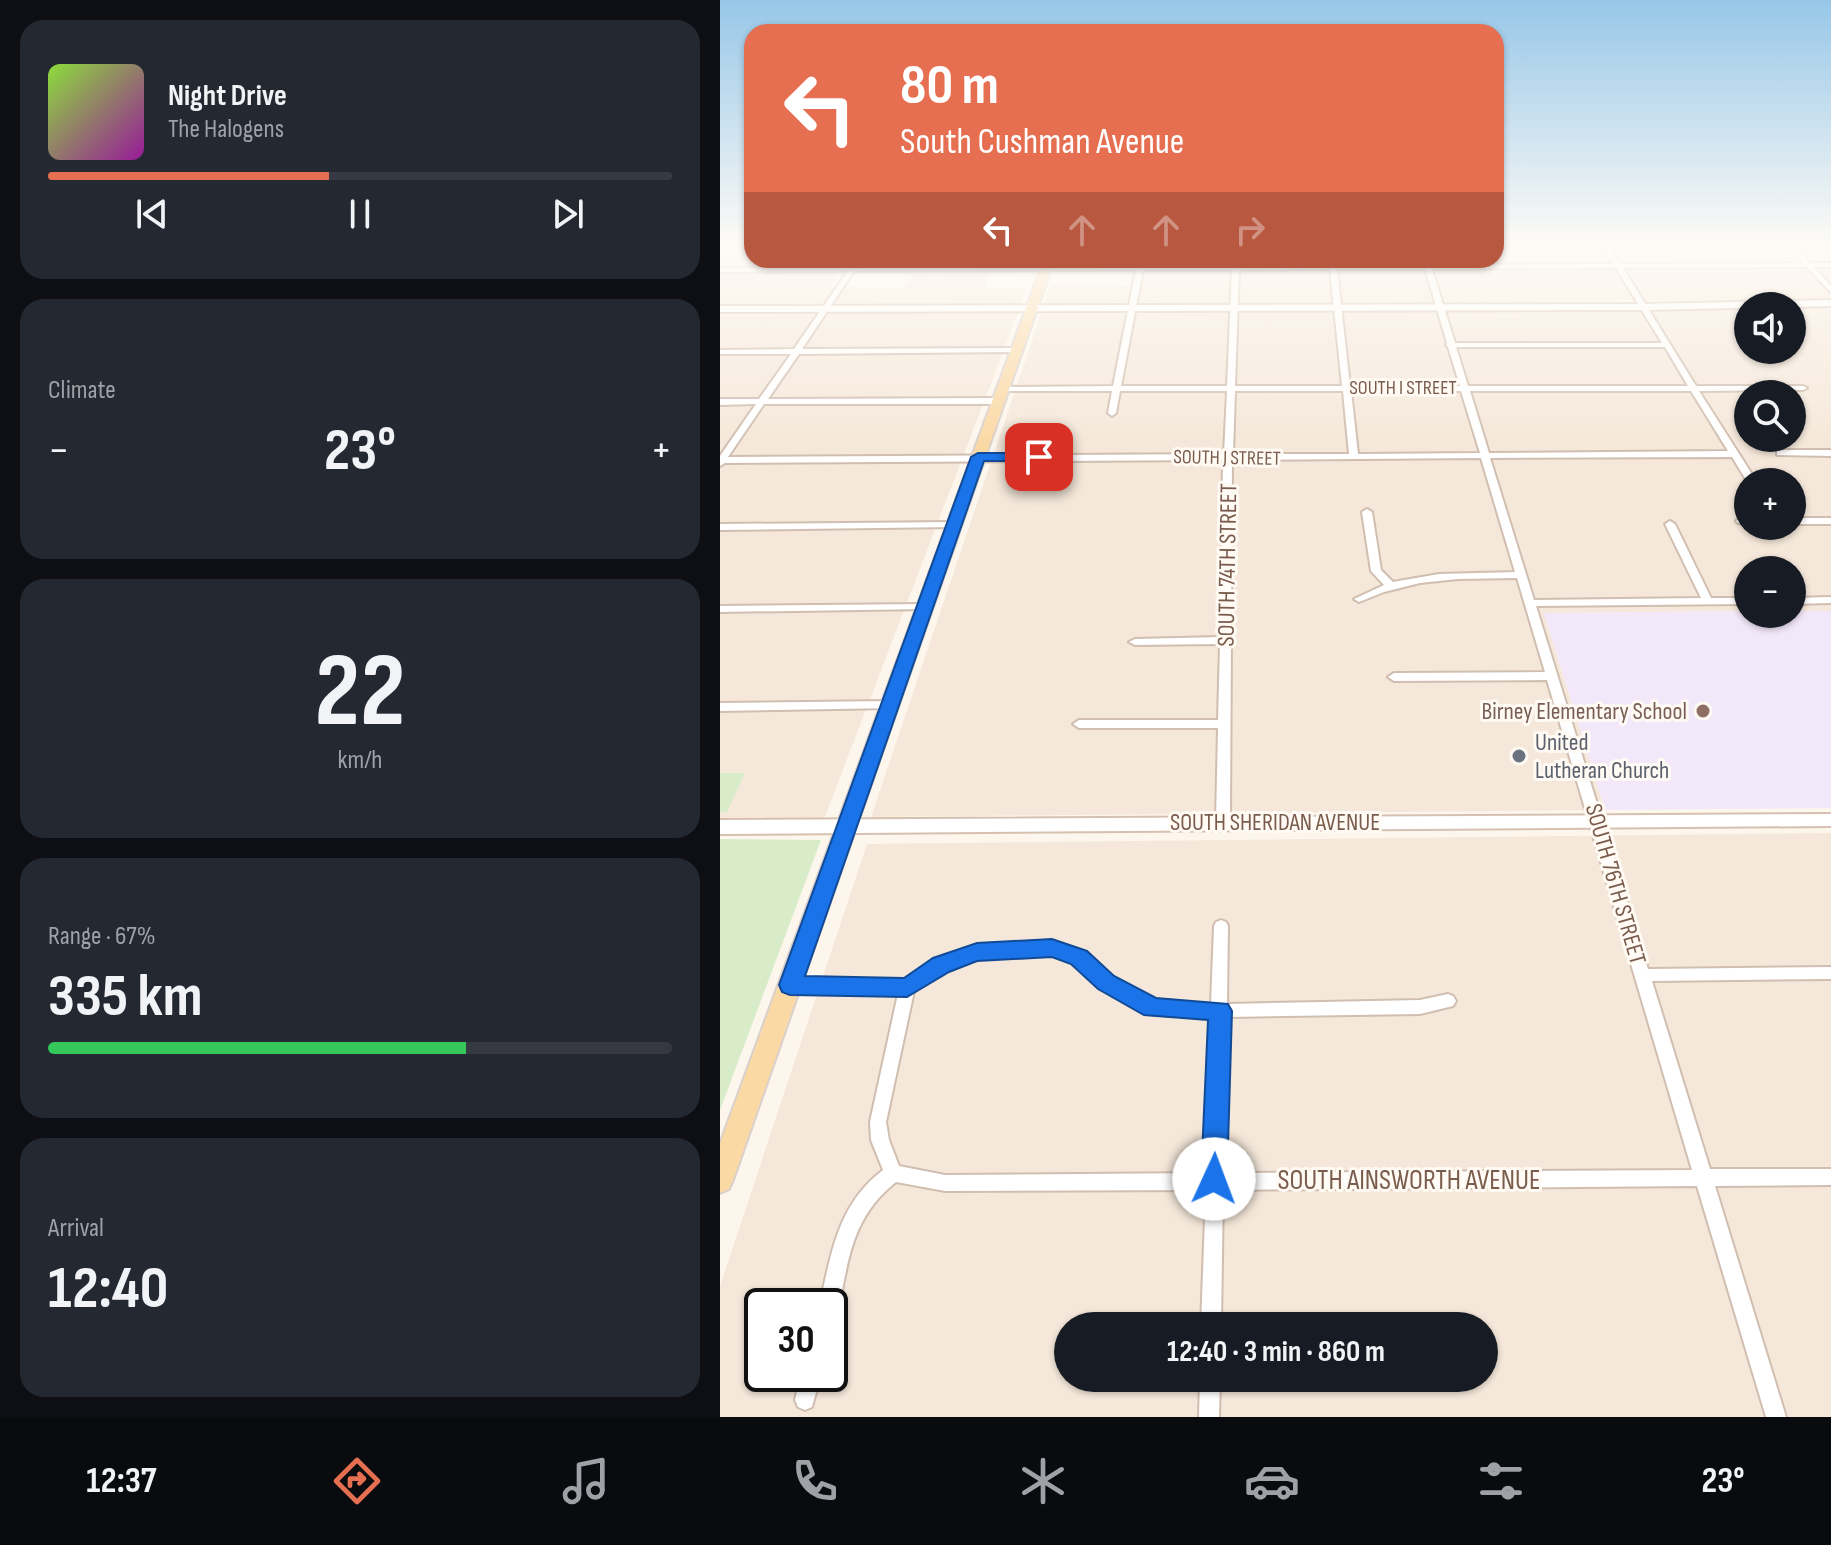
<!DOCTYPE html>
<meta charset="utf-8">
<style>
body{margin:0;font-family:"Sofia Sans Condensed",sans-serif;background:#242831;color:#f1f3f6;height:100vh;display:flex;flex-direction:column;font-size:30px;white-space:nowrap}
*{box-sizing:border-box;margin:0}
p{font-size:26px;color:#9ea1a6}
.icon{flex:none;width:44px;height:44px;fill:none;stroke:currentColor;stroke-width:2;stroke-linecap:round;stroke-linejoin:round}
.map{position:relative;flex:1;overflow:hidden}
.sheet{display:flex;flex-direction:column;gap:20px;padding:20px;background:#0d0f14;width:720px}
.sheet>*{flex:none}
.guide{position:absolute;left:24px;top:24px;width:760px;height:244px;border-radius:24px;box-shadow:0 2px 6px #0004;background:#e76f51;color:#fff;overflow:hidden}
.controls{position:absolute;left:1014px;top:292px;display:grid;gap:16px}
.controls a{display:grid;place-items:center;width:72px;height:72px;border-radius:50%;background:#171b24;box-shadow:0 2px 6px #0004;font-size:40px}
.speed{position:absolute;left:24px;top:1288px;display:flex;gap:16px;font-size:40px;font-weight:700;text-align:center}
.speed>*{display:grid;place-content:center;width:104px;height:104px;border-radius:50%;background:#171b24;box-shadow:0 2px 6px #0004;line-height:1}
.speed .limit{border:4px solid #111;border-radius:12px;background:#fff;color:#111}
.pin{position:absolute;display:grid;place-items:center;width:68px;height:68px;color:#fff;margin:-34px;border-radius:16px;box-shadow:0 4px 12px #0006}
.me{position:absolute;width:88px;margin:-44px;rotate:2deg;stroke-linejoin:round;filter:drop-shadow(0 0 6px #0008)}
.turn{display:flex;align-items:center;gap:28px;height:168px;padding:0 24px;font-size:36px}
.turn .icon{width:104px;height:104px;stroke-width:2.5}
.turn b{display:block;font-size:56px;line-height:68px}
.lanes{display:flex;align-items:center;height:76px;padding:0 24px;background:#0003;justify-content:center;gap:40px;direction:ltr}
.lanes .off{opacity:.35}
.big{font-size:60px;font-weight:700;line-height:1.1}
.sheet .tile{flex:1;display:flex;flex-direction:column;justify-content:center;gap:12px;min-width:0;padding:0 28px;border-radius:24px;background:#242831}
.sheet .dial{align-items:center;gap:0}
.dial b{font-size:104px;line-height:1}
.song{display:flex;align-items:center;gap:24px}
.cover{width:96px;height:96px;border-radius:12px;background:linear-gradient(135deg,hsl(90 70% 55%),hsl(300 70% 35%))}
.played{height:8px;border-radius:4px;background:linear-gradient(90deg,#e76f51 45%,#363941 45%)}
.keys{display:flex;justify-content:space-around;direction:ltr}
.heat{display:flex;justify-content:space-between;align-items:center;font-size:44px;direction:ltr}
.charge{height:12px;border-radius:6px;background:linear-gradient(90deg,#34c759 67%,#363941 0)}
.trip{position:absolute;left:334px;top:1312px;width:444px;height:80px;border-radius:40px;background:#171b24;box-shadow:0 2px 6px #0004;font-weight:700;line-height:80px;text-align:center}
.tab-bar{display:flex;height:128px;justify-content:space-around;align-items:center;background:#090b0e;color:#9ea1a6}
.tab-bar .icon{width:56px;height:56px}
.tab-bar .on{color:#e76f51}
.tab-bar b{font-size:36px;color:#f1f3f6}
main{display:flex;flex:1;min-height:0}
.map>svg:first-child{display:block}
.residential{fill:#f5e8da;fill-rule:evenodd}
.education{fill:#f3e8fa}
.green{fill:#d8ecc9}
.lines{fill:none;stroke-linecap:round;stroke-linejoin:round}
.street-casing{stroke:#d1beb0;stroke-width:4}
.secondary-casing{stroke:#d6c0b0;stroke-width:4}
.primary-casing{stroke:#dad1cd;stroke-width:4}
.street{fill:#fff;fill-rule:evenodd}
.secondary{fill:#fff;fill-rule:evenodd}
.primary{fill:#fbd9a5;fill-rule:evenodd}
.route{fill:#1a73e8;stroke:#114b97;stroke-width:2}
.education-dot{fill:#8d6e63;stroke:#fffaf3;stroke-width:3}
.worship-dot{fill:#6b7280;stroke:#fffaf3;stroke-width:3}
.labels{text-anchor:middle;stroke-width:6;stroke-linejoin:round;paint-order:stroke}
.far-street-label{font-size:20px;fill:#7a5c4d;stroke:#fffaf3}
.street-label{font-size:24px;fill:#7a5c4d;stroke:#fffaf3}
.education-label{font-size:24px;fill:#785e54;stroke:#fffaf3;text-anchor:end}
.worship-label{font-size:24px;fill:#5b616d;stroke:#fffaf3;text-anchor:start}
.near-street-label{font-size:28px;fill:#7a5c4d;stroke:#fffaf3}
</style>
<main>
<section class="sheet">
<div class="tile">
<div class="song"><i class="cover"></i><div><b>Night Drive</b><p>The Halogens</p></div></div>
<div class="played"></div>
<div class="keys"><svg class="icon" aria-label="previous" viewBox="0 0 24 24"><path d="M18 5L8 12l10 7zM5 5v14"/></svg><svg class="icon" aria-label="pause" viewBox="0 0 24 24"><path d="M8 5v14M16 5v14"/></svg><svg class="icon" aria-label="next" viewBox="0 0 24 24"><path d="M6 5l10 7-10 7zM19 5v14"/></svg></div>
</div>
<div class="tile"><p>Climate</p>
<div class="heat"><a>−</a><b class="big">23°</b><a>+</a></div>
</div>
<div class="tile dial"><b>22</b><p>km/h</p></div>
<div class="tile"><p>Range · 67%</p><b class="big">335 km</b><div class="charge"></div></div>
<div class="tile"><p>Arrival</p><b class="big">12:40</b></div>
</section>
<div class="map">
<svg width="1111" height="1417" viewBox="0 0 1111 1417">
<rect width="100%" height="100%" fill="#fdf6ec"/>
<g class="residential">
<polygon points="0,245 32,245 32,260 102,260 92,273 119,273 110,288 184,287 192,274 270,273 264,288 307,288 300,305 0,307"/>
<polygon points="776,245 1111,245 1111,299 324,305 331,284 409,286 412,272 391,272 394,260 776,260"/>
<path d="M1111,307V611H1072V570H1028V611L824,613L885,810L151,817L321,314L1028,309V350H1072V308ZM1028,394H1072V438H1028ZM1028,482H1072V526H1028Z"/>
<polygon points="298,313 104,819 0,819 0,315"/>
<path d="M1111,833V1417H0V1286L147,844ZM42,1306H110V1374H42ZM348,1326H764V1378H348Z"/>
</g>
<polygon class="education" points="1028,611 1028,614 1072,614 1072,611 1111,611 1111,808 885,810 824,613"/>
<g class="green">
<polygon points="25,773 7,812 0,812 0,773"/>
<polygon points="0,839 101,840 0,1110"/>
</g>
<g class="lines">
<defs>
<g id="street">
<path d="M882,245H888L900,264L1083,263L1067,245H1074L1090,263H1111V267H1094L1111,286V292L1086,267L903,268L976,386H1083L1087,388L1083,390L979,391L1037,482L1028,483L1012,457L770,458L814,600L981,598L945,524L950,521L955,524L991,598H1028V604L816,606L928,969L1111,967V979L932,981L990,1169H1111V1185L995,1186L1066,1417H1046L977,1186L503,1190L501,1326H481L486,1190L225,1191L176,1182C133,1216 129,1256 119,1306L116,1313L110,1315V1306H99C112,1253 117,1205 163,1170L151,1140L150,1122L178,994L70,991L65,989L62,985L65,981L70,979L184,982L216,961L257,946L332,942L355,948L391,978L434,1002L491,1004L494,926L496,922L501,920L506,922L508,926L507,1004L700,1000L728,994L733,996L736,1001L733,1006L700,1014L507,1017L504,1173L972,1170L827,680L674,681L668,677L674,673L825,672L797,578L738,579L700,583L664,592L639,602L634,599L664,585L651,571L642,512L647,509L652,512L661,570L673,582L719,574L795,572L761,458L512,460L510,822L508,825H498L496,822L498,728H359L353,724L359,720H498L500,644L415,645L409,642L415,639L500,637L503,460L5,463L0,466V456L36,404L0,405V399H39L71,354H0V350L74,349L128,271L0,272V268L512,266L514,262H518L519,266L704,265L703,260H709L711,265L893,264ZM896,268L942,343H735L712,269ZM610,269L622,386H515L519,270ZM617,269H705L727,343L726,345L728,347L740,386H630ZM416,270L393,386L283,387L279,389L283,391H392L388,413L392,416L396,413L400,391H507L504,454L8,457L44,404H278L282,401L278,398L48,399L79,354L297,352L301,350L297,348L82,349L134,271ZM423,270H512L507,386H401ZM736,347H945L968,386H748ZM515,391H623L629,454H513ZM631,391H741L760,453L638,454ZM750,391H971L1008,451L769,453ZM332,954L346,957L381,986L427,1013L432,1015L491,1017L486,1173L225,1175L179,1166L169,1140L166,1122L194,991L226,969L257,958Z"/>
<polygon points="1060,450 1111,450 1111,456 1057,455 1057,451"/>
<polygon points="1021,518 1028,518 1028,524 1018,523 1016,521"/>
<rect x="1072" y="518" width="39" height="6"/>
<polygon points="234,522 237,523 237,527 0,530 0,524"/>
<polygon points="1111,597 1111,603 1072,604 1072,598"/>
<polygon points="204,604 208,605 209,607 208,609 0,612 0,606"/>
<polygon points="170,701 176,705 174,708 0,711 0,703"/>
<polygon points="81,1374 101,1374 92,1407 85,1410 78,1407 75,1400"/>
<polygon points="480,1378 500,1378 499,1417 479,1417"/>
</g>
<g id="secondary">
<polygon points="1111,300 1111,306 923,310 0,312 0,306 923,304"/>
<polygon points="1111,814 1111,826 0,834 0,820"/>
</g>
<polygon id="primary" points="324,260 334,260 13,1180 9,1189 0,1193 0,1144"/>
</defs>
<use href="#street" class="street-casing"/>
<use href="#secondary" class="secondary-casing"/>
<use href="#primary" class="primary-casing"/>
<use href="#street" class="street"/>
<use href="#secondary" class="secondary"/>
<use href="#primary" class="primary"/>
</g>
<linearGradient id="sky" x2="0" y2="1"><stop stop-color="#97c7e8"/><stop offset="0.55" stop-color="#fefbf6"/><stop offset="1" stop-color="#fefbf6" stop-opacity="0"/></linearGradient>
<rect width="1111" height="444" fill="url(#sky)"/>
<polygon class="route" points="258,453 319,453 325,457 319,461 264,461 85,976 184,978 213,958 257,943 332,939 367,951 394,976 436,998 508,1004 512,1011 507,1179 503,1188 494,1192 485,1188 481,1179 488,1020 424,1015 378,989 351,964 332,957 257,961 229,972 187,997 70,995 62,992 59,985 251,457"/>
<circle class="education-dot" cx="983" cy="711" r="8"/>
<circle class="worship-dot" cx="799" cy="756" r="8"/>
<g class="labels">
<g class="far-street-label">
<text x="683" y="394">SOUTH I STREET</text>
<text transform="translate(507 457) rotate(1)" y="7">SOUTH J STREET</text>
</g>
<g class="street-label">
<text transform="translate(507 565) rotate(-89)" y="8">SOUTH 74TH STREET</text>
<text x="555" y="830">SOUTH SHERIDAN AVENUE</text>
<text transform="translate(896 884) rotate(74)" y="8">SOUTH 76TH STREET</text>
</g>
<g class="education-label">
<text x="967" y="719">Birney Elementary School</text>
</g>
<g class="worship-label">
<text x="815" y="750">United<tspan x="815" dy="28">Lutheran Church</tspan></text>
</g>
<g class="near-street-label">
<text x="689" y="1189">SOUTH AINSWORTH AVENUE</text>
</g>
</g>
</svg>
<div class="controls">
<a><svg class="icon" aria-label="sound" viewBox="0 0 24 24"><path d="M4 9h4l5-4v14l-5-4H4zM17 9q2 3 0 6"/></svg></a>
<a><svg class="icon" aria-label="search" viewBox="0 0 24 24"><circle cx="10" cy="10" r="6"/><path d="M15 15l6 6"/></svg></a>
<a>+</a>
<a>−</a>
</div>
<div class="speed"><div class="limit">30</div></div>
<div class="pin" style="left:319px;top:457px;background:#d93025"><svg class="icon" aria-label="arrive" viewBox="0 0 24 24"><path d="M6 21V4h12l-3 4 3 4H6"/></svg></div>
<svg class="me" style="left:494px;top:1179px" viewBox="-20 -20 40 40"><circle r="19" fill="#fff"/><path d="M0-13L10 11 0 6-10 11z" fill="#1a73e8"/></svg>
<div class="trip">12:40 · 3 min · 860 m</div>
<div class="guide">
<div class="turn"><svg class="icon" aria-label="left" viewBox="0 0 24 24"><path d="M17 20v-9H6M10 6l-5 5 5 5"/></svg><div><b>80 m</b>South Cushman Avenue</div></div>
<div class="lanes"><svg class="icon" aria-label="left" viewBox="0 0 24 24"><path d="M17 20v-9H6M10 6l-5 5 5 5"/></svg><svg class="icon off" aria-label="ahead" viewBox="0 0 24 24"><path d="M12 20V5M6 11l6-6 6 6"/></svg><svg class="icon off" aria-label="ahead" viewBox="0 0 24 24"><path d="M12 20V5M6 11l6-6 6 6"/></svg><svg class="icon off" aria-label="right" viewBox="0 0 24 24"><path d="M7 20v-9h11M14 6l5 5-5 5"/></svg></div>
</div>
</div>
</main>
<nav class="tab-bar">
<b>12:37</b>
<svg class="icon on" aria-label="directions" viewBox="0 0 24 24"><path d="M12 3l9 9-9 9-9-9zM9 14v-3h6M13 9l2 2-2 2"/></svg>
<svg class="icon" aria-label="music" viewBox="0 0 24 24"><path d="M9 18V5l10-2v13"/><circle cx="6" cy="18" r="3"/><circle cx="16" cy="16" r="3"/></svg>
<svg class="icon" aria-label="phone" viewBox="0 0 24 24"><path d="M5 4h4l2 5-3 2q2 4 5 5l2-3 5 2v4C11 20 4 13 5 4z"/></svg>
<svg class="icon" aria-label="climate" viewBox="0 0 24 24"><path d="M12 3v18M4 7l16 10M4 17L20 7"/></svg>
<svg class="icon" aria-label="car" viewBox="0 0 24 24"><path d="M5 17H2v-5l4-1 3-4h7l3 4 3 1v5h-3M9 17h6M6 11h13"/><circle cx="7" cy="17" r="2"/><circle cx="17" cy="17" r="2"/></svg>
<svg class="icon" aria-label="filters" viewBox="0 0 24 24"><path d="M4 7h16M4 17h16"/><circle cx="9" cy="7" r="2"/><circle cx="15" cy="17" r="2"/></svg>
<b>23°</b>
</nav>
